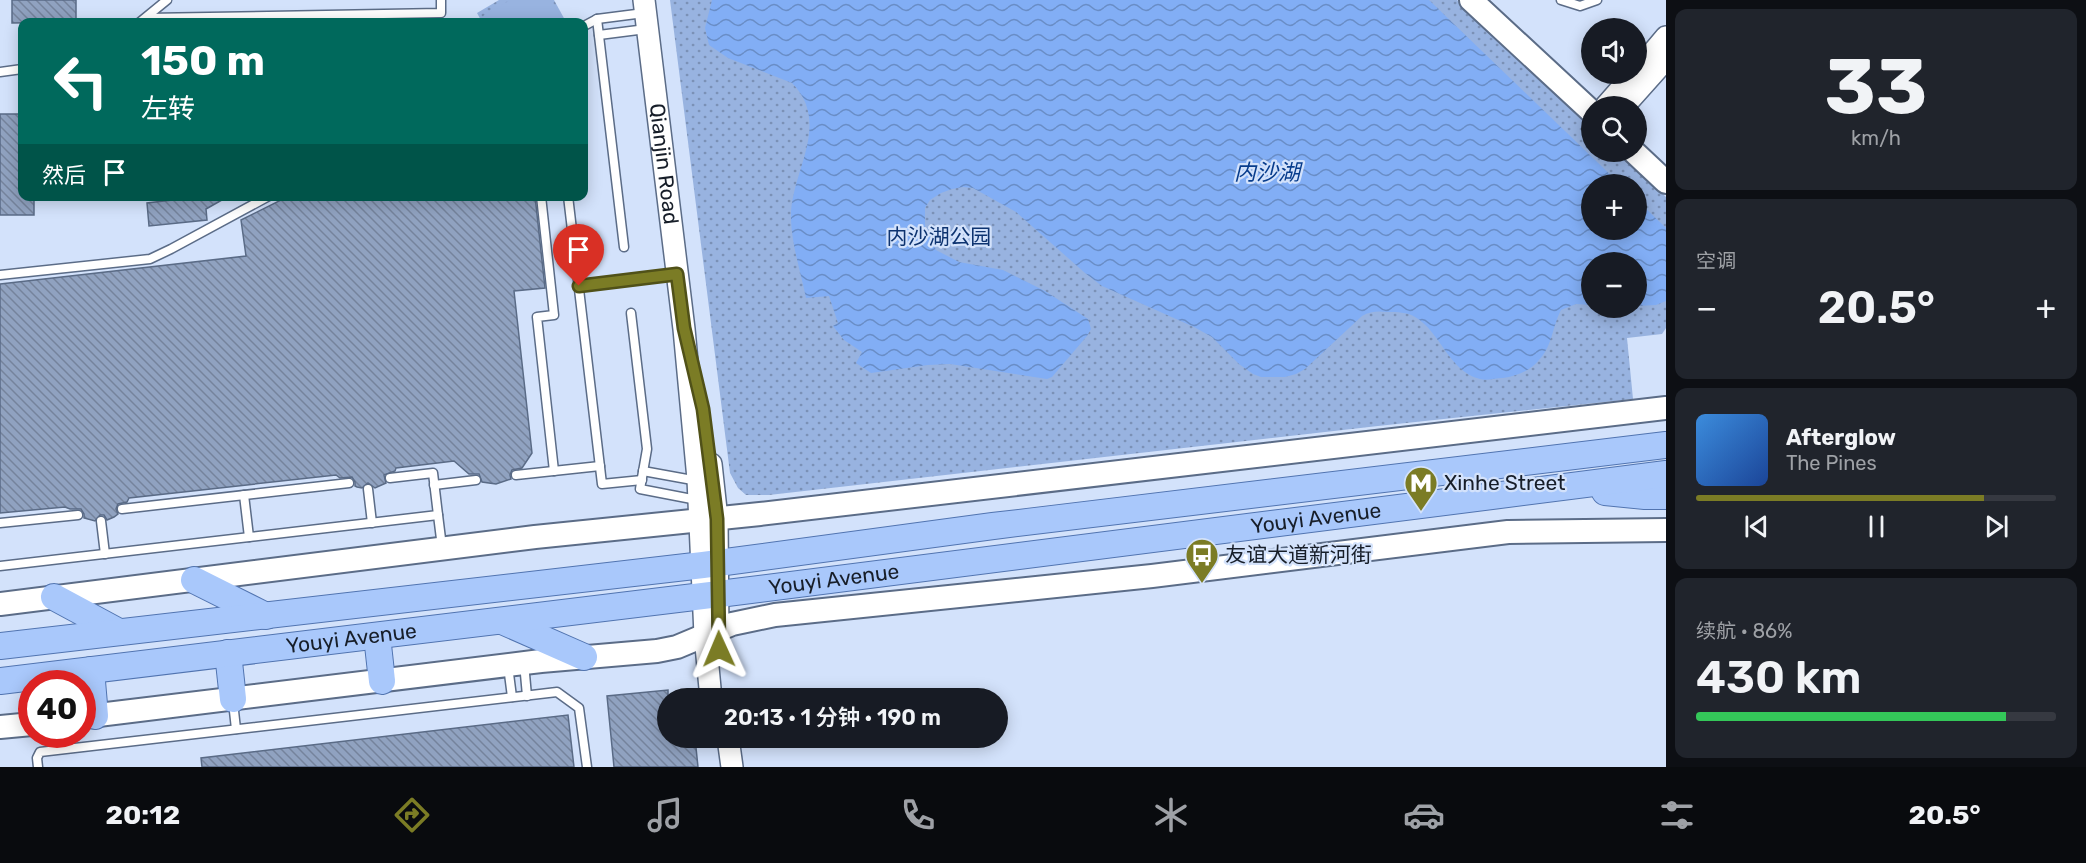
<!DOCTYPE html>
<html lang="zh">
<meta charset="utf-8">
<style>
body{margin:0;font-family:Rubik,"Noto Sans SC",sans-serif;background:#20242c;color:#f1f3f6;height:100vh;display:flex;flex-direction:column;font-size:22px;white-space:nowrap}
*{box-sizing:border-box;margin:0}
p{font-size:20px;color:#9ea1a6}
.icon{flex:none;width:33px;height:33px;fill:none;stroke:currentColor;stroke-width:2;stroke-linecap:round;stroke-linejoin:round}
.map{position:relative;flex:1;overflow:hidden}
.details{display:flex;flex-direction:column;gap:9px;padding:9px;background:#0d0f14;width:420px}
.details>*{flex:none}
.hud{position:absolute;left:18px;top:18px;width:570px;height:183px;border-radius:12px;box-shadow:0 3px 15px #0003;background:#00695c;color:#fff;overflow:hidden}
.fabs{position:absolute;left:1581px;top:18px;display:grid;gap:12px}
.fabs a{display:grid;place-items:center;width:66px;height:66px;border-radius:50%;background:#171b24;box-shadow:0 3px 15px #0003;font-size:30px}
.speed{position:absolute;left:18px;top:670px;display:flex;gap:12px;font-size:30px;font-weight:700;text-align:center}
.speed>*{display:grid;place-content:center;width:78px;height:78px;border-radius:50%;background:#171b24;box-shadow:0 3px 15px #0003;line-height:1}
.speed .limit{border:9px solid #d22;background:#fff;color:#111}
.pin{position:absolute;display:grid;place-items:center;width:51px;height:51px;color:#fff;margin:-62px -26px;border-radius:50% 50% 50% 0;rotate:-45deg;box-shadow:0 0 6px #0007}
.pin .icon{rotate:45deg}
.me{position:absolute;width:66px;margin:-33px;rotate:359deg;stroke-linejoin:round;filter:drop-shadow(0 0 4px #0008)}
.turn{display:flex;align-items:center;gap:21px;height:126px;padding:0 24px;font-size:27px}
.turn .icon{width:78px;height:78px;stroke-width:2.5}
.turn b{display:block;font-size:42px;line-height:51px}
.then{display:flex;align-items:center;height:57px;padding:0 24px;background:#0003;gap:12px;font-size:22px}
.big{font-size:45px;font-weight:600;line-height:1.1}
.details .card{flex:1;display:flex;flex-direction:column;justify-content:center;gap:9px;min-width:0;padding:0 21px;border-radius:12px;background:#20242c}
.details .dial{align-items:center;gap:0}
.dial b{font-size:78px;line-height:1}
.song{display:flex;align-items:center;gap:18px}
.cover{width:72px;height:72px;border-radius:9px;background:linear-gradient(135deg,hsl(210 70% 55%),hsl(220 70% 35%))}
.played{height:6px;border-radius:3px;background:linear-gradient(90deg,#7b7c25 80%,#363941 80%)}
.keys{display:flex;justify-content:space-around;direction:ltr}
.heat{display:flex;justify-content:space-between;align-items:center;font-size:33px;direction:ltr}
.charge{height:9px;border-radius:4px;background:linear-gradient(90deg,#34c759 86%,#363941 0)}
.trip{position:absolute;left:657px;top:688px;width:351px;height:60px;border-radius:30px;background:#171b24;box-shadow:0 3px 15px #0003;font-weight:600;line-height:60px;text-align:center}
.tab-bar{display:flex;height:96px;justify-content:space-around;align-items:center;background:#090b0e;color:#9ea1a6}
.tab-bar .icon{width:42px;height:42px}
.tab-bar .selected{color:#7b7c25}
.tab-bar b{font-size:27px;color:#f1f3f6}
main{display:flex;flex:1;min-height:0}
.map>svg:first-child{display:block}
.park{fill:url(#park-dots);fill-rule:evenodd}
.pitch{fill:#98b3e0}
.water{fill:url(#water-waves)}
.building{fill:url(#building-back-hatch);stroke:#5a6b86;stroke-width:1.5}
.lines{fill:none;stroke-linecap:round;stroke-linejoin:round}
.service-casing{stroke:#5b6c87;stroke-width:11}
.tertiary-casing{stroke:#5b6c87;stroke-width:24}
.secondary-casing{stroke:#5b6c87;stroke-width:26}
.primary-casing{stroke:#5174b0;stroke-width:28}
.service{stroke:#fff;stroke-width:8}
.tertiary{stroke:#fff;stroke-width:21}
.secondary{stroke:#fff;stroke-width:22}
.primary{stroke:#a9c8fb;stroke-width:26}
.route-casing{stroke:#505118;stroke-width:15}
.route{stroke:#7b7c25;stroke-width:10}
.labels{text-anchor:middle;stroke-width:4.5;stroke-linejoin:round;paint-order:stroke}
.street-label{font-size:21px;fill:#171e29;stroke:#d3e2fb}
.park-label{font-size:21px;fill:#0d3370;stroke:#d3e2fb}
.poi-label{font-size:21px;fill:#171e29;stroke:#d3e2fb;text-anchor:start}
.water-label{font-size:22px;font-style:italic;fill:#073c8c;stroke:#d3e2fb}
</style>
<main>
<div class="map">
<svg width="1666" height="767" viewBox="0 0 1666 767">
<defs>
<pattern id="park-dots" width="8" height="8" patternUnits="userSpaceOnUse" patternTransform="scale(1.5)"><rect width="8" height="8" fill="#98b3e0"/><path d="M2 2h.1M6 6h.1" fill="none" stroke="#7b91b6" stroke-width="1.8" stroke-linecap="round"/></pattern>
<pattern id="water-waves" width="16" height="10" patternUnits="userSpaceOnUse" patternTransform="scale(1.5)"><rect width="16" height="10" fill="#82aef5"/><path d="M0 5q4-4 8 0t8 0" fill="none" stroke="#698dc6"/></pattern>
<pattern id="building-back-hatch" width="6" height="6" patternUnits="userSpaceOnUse" patternTransform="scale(1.5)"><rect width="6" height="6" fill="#90a2c0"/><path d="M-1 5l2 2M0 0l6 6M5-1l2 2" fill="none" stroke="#75839c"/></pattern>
</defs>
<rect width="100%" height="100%" fill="#d3e2fb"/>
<g class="park">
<polygon points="499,0 554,0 565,20 560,22 482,22 477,13"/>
<path d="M670,0H1457L1591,127L1592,152H1618L1666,197V328L1662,334L1627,338L1633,399L1378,426L769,495H746L738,488L730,473ZM1592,184H1636V230H1592ZM1592,262H1636V308H1592Z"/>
</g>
<polygon class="pitch" points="510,0 550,0 560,17 550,22 486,22 483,16"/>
<path class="water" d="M712,0H1429L1620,184H1592V230H1636L1637,200L1666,228V301L1656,305L1637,306L1636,262H1592L1591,305L1576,304L1561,310C1552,327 1553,345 1539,360C1530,371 1517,376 1503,378C1496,378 1487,381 1480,379C1448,371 1441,332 1415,317C1407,312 1397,312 1388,312C1378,311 1371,311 1362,316L1305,369L1296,374L1285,377H1261L1253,374L1239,364L1212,337L1194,327L1102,286L1085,273L1016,212L973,188L963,187L952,189L941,193L930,200L925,208V227L936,250L959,262L1003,270L1045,291L1088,319L1091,329L1087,336L1052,377L1047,379L950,364L928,365L871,373L856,363L862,352L844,340L833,326L838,323L829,296L806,298C801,273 792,246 791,220C789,173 833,125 792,83L728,58L709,45L705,28Z"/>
<g class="building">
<polygon points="12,0 76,0 76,22 12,23"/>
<polygon points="0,114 22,114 22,196 34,196 34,215 0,215"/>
<polygon points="172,196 229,196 206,209 207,220 149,226 147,203 172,200"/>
<polygon points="289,196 535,196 545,288 514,291 532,453 522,468 512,470 510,475 511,479 496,484 482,482 479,474 469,474 454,461 396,468 395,471 384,475 386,483 375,488 368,483 362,488 357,487 355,486 355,482 352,477 340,478 336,475 129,498 127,502 118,504 116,509 118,514 114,517 107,520 104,515 100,515 95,521 84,518 84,514 81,509 70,509 65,507 0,513 0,284 246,256 241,220"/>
<polygon points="668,690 668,738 695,738 698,767 614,767 607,696"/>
<polygon points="568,715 574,767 202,767 201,758"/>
</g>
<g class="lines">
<defs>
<g id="service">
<polyline points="1561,0 1580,6 1597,0"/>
<polyline points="147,18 441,13 441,0"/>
<polyline points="597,19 624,247"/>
<polyline points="140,22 167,0"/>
<polyline points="584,26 597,19 644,13"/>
<polyline points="599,35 646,29"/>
<polyline points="0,72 22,69"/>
<polyline points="541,196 554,315 537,317 554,471"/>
<polyline points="568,196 602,484 642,480"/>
<polyline points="0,275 150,259 171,249 269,196"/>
<polyline points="579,286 676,275"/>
<polyline points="631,313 647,449 640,489 697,500"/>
<polyline points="643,471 698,481"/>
<polyline points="516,475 600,466"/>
<polyline points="434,485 476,480"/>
<polyline points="368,489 372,523"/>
<polyline points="244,495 249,537"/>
<polyline points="122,509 349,483"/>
<polyline points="438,515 442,547"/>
<polyline points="101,521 105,554"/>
<polyline points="0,523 78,515"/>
<polyline points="0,566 438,515 433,473 390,478"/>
<polyline points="524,663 527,696"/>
<polyline points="508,666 512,697"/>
<polyline points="233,702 236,729"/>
<polyline points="38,767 37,758 40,752 557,692 579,708 587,767"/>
</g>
<g id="tertiary">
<path id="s1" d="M644,0L684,329L698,479L705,635L711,699"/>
<polyline points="1639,69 1666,37"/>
<polyline points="1606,106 1628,81"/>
<polyline points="1624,106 1666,59"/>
<polyline points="711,464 717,519 718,637"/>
<polyline points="728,738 732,767"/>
</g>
<g id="secondary">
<polyline points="1471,0 1592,112"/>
<polyline points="1634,152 1666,182"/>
<polyline points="0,604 535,537 760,514 1666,408"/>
<polyline points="82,717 541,661 657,651 677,647 732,624 775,615 1152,576 1508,532 1666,530"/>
<polyline points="0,727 32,724"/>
</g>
<g id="primary">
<polyline points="1605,492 1645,496 1666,496"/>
<polyline points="194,580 266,616"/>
<polyline points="54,597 119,632"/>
<polyline points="502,621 584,657"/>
<polyline points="377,636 382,681"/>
<polyline points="0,646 703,565 993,526 1666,445"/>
<polyline points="228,653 233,699"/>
<polyline points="91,670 95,716"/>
<path id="s2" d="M0,681L719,594L1666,474"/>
</g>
</defs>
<use href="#service" class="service-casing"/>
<use href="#tertiary" class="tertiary-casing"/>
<use href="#secondary" class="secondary-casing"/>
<use href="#primary" class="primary-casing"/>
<use href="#service" class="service"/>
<use href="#tertiary" class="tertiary"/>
<use href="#secondary" class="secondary"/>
<use href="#primary" class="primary"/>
</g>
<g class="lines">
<defs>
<polyline id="route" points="579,286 677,274 684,328 703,409 717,519 719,649"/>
</defs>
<use href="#route" class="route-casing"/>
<use href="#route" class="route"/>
</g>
<defs>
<symbol id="metro-pin" viewBox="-11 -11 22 30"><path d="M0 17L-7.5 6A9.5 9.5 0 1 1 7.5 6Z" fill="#7b7c25" stroke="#d3e2fb"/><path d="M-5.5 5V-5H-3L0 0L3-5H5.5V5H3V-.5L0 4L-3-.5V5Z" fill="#fff"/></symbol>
<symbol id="bus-pin" viewBox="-11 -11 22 30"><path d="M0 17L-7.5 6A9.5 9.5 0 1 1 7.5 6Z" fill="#7b7c25" stroke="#d3e2fb"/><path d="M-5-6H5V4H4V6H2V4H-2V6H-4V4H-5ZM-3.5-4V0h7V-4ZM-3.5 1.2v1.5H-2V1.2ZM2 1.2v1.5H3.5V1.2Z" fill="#fff"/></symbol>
</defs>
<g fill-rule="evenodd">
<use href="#metro-pin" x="1402" y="464" width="38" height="52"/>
<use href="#bus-pin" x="1183" y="536" width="38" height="52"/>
</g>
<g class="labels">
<g class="street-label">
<text dy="7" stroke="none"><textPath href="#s1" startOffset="165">Qianjin Road</textPath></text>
<text dy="7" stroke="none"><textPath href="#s2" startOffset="1326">Youyi Avenue</textPath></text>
<text dy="7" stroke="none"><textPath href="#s2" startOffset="840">Youyi Avenue</textPath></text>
<text dy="7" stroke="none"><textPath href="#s2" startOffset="354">Youyi Avenue</textPath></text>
</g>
<g class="park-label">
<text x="939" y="244">内沙湖公园</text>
</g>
<g class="poi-label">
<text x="1444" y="490">Xinhe Street</text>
<text x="1225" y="562">友谊大道新河街</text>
</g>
<g class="water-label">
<text x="1267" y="180">内沙湖</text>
</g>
</g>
</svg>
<div class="fabs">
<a><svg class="icon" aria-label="sound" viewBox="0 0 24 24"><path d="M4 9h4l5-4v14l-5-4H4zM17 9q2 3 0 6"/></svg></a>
<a><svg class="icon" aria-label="search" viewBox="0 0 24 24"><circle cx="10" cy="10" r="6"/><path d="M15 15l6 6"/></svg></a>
<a>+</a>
<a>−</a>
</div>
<div class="speed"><div class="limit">40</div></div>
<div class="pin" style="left:579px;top:286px;background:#d93025"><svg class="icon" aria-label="arrive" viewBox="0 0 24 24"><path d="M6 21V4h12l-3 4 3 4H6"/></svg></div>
<svg class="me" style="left:719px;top:649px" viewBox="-20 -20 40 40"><path d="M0-17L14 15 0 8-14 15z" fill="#7b7c25" stroke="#fff" stroke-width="4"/></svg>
<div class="trip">20:13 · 1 分钟 · 190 m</div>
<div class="hud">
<div class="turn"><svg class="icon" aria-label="left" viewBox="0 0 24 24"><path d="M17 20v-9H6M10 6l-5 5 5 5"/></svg><div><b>150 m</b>左转</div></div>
<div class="then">然后<svg class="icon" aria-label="arrive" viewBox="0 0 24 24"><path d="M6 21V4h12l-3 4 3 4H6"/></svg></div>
</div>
</div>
<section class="details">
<div class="card dial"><b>33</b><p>km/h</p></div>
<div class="card"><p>空调</p>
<div class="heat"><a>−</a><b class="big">20.5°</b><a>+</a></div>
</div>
<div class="card">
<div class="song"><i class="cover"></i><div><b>Afterglow</b><p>The Pines</p></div></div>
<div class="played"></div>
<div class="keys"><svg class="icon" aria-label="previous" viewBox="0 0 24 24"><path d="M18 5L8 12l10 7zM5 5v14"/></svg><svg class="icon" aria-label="pause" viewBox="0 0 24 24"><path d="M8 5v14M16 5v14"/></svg><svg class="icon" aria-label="next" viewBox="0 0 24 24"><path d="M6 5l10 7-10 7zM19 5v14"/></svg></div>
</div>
<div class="card"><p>续航 · 86%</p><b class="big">430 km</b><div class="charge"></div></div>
</section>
</main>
<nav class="tab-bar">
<b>20:12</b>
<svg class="icon selected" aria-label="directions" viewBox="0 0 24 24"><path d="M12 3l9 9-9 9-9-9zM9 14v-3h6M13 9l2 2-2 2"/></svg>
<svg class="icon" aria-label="music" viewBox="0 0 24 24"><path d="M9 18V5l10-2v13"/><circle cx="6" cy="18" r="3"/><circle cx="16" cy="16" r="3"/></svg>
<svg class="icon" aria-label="phone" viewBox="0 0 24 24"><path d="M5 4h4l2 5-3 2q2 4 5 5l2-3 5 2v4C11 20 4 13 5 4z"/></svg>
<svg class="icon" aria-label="climate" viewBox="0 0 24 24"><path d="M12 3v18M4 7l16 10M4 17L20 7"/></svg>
<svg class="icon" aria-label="car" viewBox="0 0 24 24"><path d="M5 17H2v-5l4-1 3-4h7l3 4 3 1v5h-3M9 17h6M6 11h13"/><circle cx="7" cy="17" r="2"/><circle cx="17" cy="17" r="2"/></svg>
<svg class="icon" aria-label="filters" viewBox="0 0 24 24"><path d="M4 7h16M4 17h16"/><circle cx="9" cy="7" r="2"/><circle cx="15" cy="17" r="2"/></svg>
<b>20.5°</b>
</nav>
